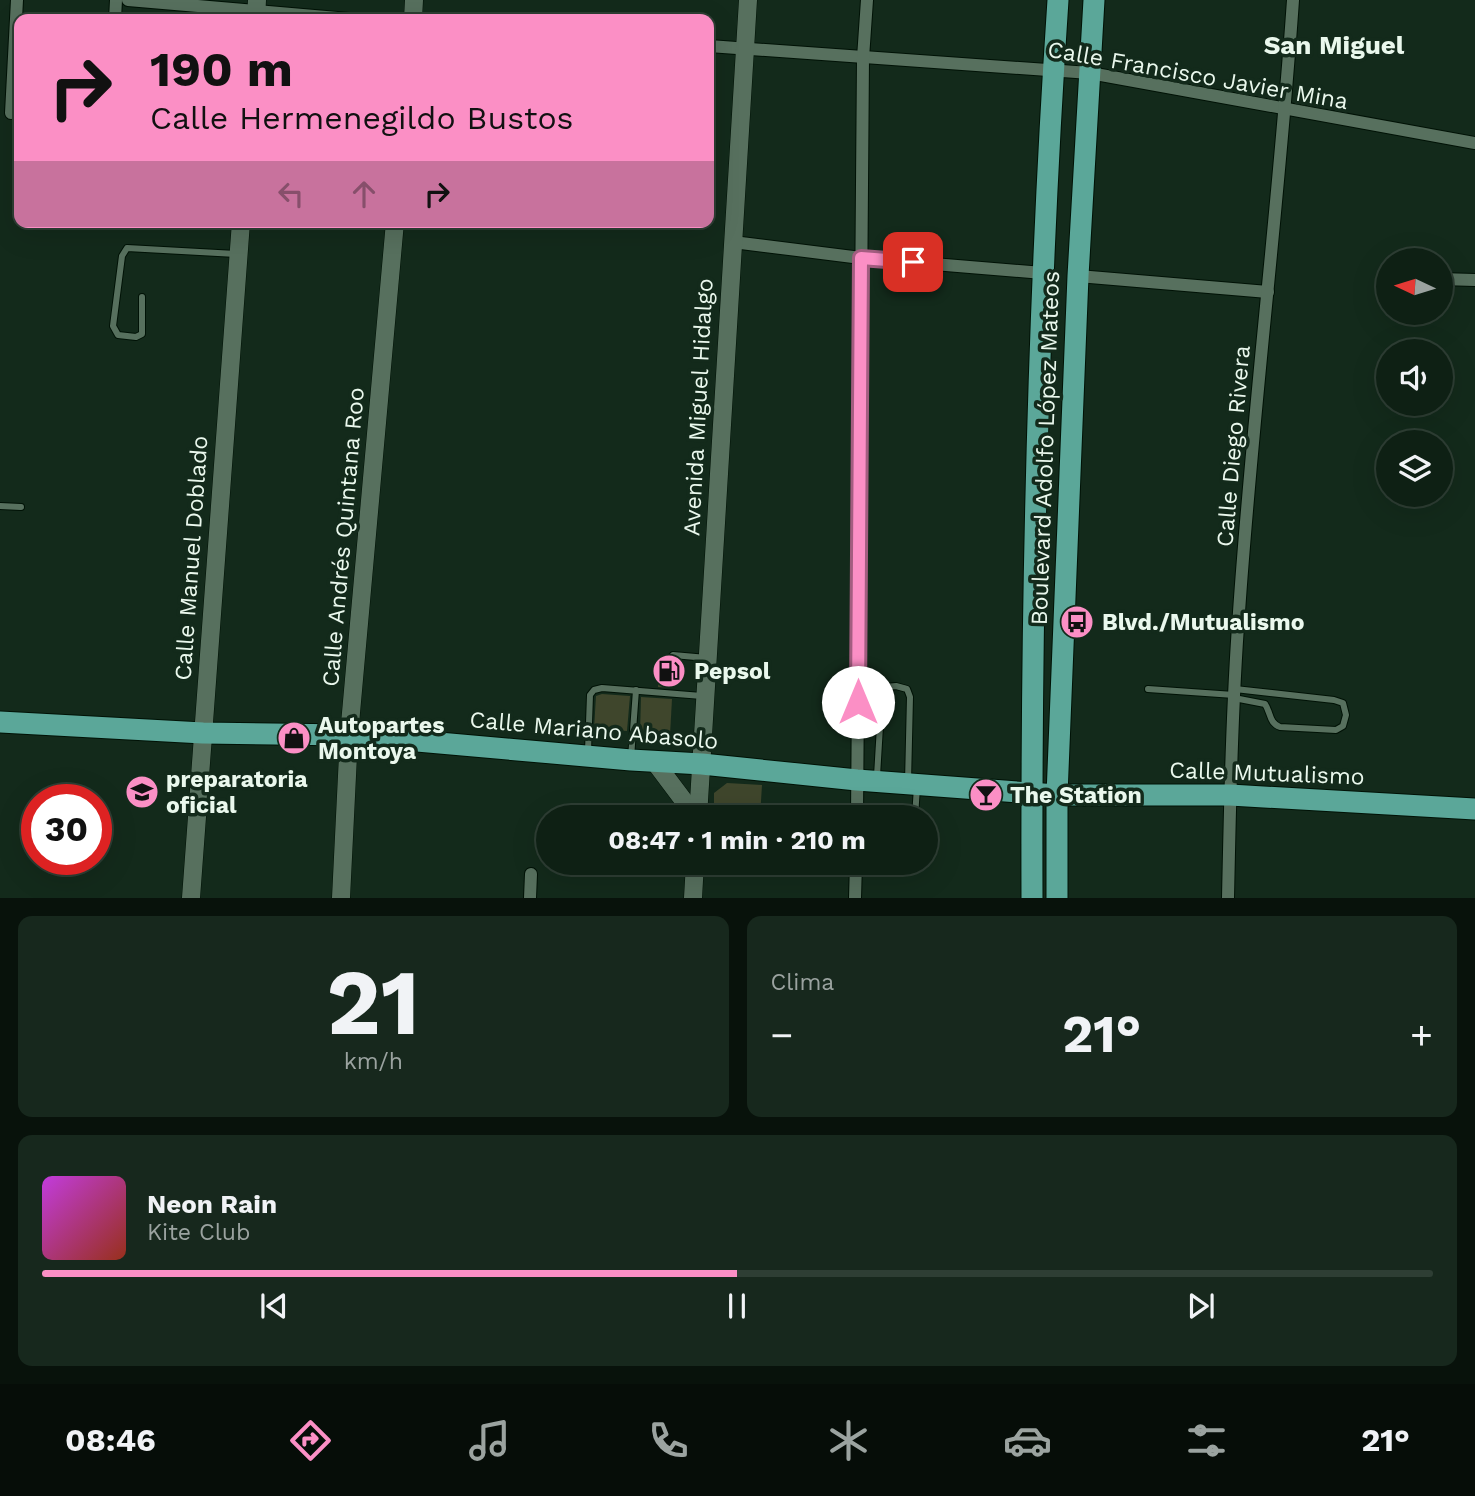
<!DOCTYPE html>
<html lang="es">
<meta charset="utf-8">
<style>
body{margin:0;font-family:"Work Sans",sans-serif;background:#17281d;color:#f1f3f6;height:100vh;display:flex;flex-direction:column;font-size:26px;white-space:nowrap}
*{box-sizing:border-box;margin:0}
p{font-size:23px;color:#9ba3a0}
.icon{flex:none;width:38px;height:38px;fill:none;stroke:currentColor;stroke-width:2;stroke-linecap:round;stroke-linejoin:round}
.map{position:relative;height:898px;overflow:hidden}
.sheet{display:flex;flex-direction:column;gap:18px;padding:18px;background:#08120b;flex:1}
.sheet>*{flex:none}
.guide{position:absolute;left:14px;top:14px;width:700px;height:214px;border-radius:14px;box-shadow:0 7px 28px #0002,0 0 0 2px #2e3e34;background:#fb8fc5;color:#111;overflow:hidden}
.needle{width:46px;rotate:274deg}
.tools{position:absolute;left:1376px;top:248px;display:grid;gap:14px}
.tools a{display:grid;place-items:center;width:77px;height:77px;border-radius:50%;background:#0e2014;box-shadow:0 7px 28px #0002,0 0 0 2px #2e3e34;font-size:35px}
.speed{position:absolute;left:21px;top:784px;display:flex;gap:14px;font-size:35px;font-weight:700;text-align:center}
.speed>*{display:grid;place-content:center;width:91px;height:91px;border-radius:50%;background:#0e2014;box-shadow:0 7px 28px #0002,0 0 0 2px #2e3e34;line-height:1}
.speed .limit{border:10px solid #d22;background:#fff;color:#111}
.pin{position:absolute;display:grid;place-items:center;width:60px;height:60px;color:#fff;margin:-30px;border-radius:14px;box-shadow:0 4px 10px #0006}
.me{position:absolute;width:77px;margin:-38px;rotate:0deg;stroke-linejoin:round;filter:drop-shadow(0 0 5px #0008)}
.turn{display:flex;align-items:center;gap:24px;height:147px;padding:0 21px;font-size:32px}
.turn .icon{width:91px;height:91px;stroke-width:2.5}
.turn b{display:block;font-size:49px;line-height:60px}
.lanes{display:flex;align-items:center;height:66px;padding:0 21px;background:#0003;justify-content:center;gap:35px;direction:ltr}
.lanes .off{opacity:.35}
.big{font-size:52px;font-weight:700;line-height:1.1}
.sheet .tile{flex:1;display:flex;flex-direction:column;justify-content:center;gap:10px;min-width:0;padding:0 24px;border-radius:14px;background:#17281d}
.sheet .dial{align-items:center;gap:0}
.dial b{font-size:91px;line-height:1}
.song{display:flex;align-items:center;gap:21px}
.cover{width:84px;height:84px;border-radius:10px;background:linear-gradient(135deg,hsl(290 70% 55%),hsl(10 70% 35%))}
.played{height:7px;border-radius:4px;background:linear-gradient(90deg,#fb8fc5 50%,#2e3e34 50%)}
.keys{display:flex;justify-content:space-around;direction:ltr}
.heat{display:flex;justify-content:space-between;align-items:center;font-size:38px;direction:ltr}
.sheet .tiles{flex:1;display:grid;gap:18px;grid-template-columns:1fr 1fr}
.tile:last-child{grid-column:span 2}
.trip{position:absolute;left:536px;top:805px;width:402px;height:70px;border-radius:35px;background:#0e2014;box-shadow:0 7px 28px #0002,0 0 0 2px #2e3e34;font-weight:700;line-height:70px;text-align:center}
.tabs{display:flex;height:112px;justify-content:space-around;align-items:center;background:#060d08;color:#9ba3a0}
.tabs .icon{width:49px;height:49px}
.tabs .current{color:#fb8fc5}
.tabs b{font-size:32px;color:#f1f3f6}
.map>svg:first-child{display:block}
.building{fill:#3f462c}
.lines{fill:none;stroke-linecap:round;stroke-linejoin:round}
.lane-casing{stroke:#001206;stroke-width:8}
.street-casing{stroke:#001206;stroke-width:14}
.secondary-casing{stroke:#001206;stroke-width:19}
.primary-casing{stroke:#001206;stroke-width:23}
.lane{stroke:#57705e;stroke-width:6}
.street{stroke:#57705e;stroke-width:12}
.secondary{stroke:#57705e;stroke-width:18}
.primary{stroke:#5ba799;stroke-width:21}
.route-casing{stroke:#a35d80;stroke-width:18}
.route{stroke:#fb8fc5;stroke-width:12}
.labels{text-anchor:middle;stroke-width:7;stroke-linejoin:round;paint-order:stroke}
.street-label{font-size:23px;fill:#eaf8ed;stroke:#132a1b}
.poi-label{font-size:23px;font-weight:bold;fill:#eaf8ed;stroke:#132a1b;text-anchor:start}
.quarter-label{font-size:26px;font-weight:bold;fill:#eaf8ed;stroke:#132a1b}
</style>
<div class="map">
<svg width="1475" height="898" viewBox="0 0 1475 898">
<rect width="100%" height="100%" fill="#132a1b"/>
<g class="building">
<polygon points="660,658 663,659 668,665 680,661 678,684 673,684 673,688 658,687"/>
<polygon points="602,694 630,696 627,731 594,729 596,696"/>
<polygon points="641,697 672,699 670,735 640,733"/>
<polygon points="727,783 762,785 760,817 714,817 714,793"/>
</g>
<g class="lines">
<defs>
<g id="lane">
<polyline points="142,297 142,334 136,337 118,335 113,326 122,256 127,248 236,254"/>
<polyline points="0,506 21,507"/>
<polyline points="669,659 673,655 707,658"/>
<polyline points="1148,689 1234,695"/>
<path d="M1234,698L1265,704C1271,713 1269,723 1280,727L1336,730L1343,726L1346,715L1343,703L1334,700L1235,689"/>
<polyline points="588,751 590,695 594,690 602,688 702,696"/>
<polyline points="631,758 636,690"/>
<polyline points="877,776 882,693 885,687 896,686 907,689 910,697 908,782"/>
<polyline points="915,817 917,787"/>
<polyline points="913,867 913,863"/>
</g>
<g id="street">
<polyline points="128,0 349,19"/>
<polyline points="115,19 116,0"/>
<polyline points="709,46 1090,73 1475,143"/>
<polyline points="11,113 17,0"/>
<polyline points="733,242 861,258 1043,273"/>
<polyline points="1078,276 1268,292"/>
<polyline points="1440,279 1475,280"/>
<polyline points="857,817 863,58 867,0"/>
<polyline points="530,898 531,874"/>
<polyline points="855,898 856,863"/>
<path d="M1228,898C1230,802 1232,707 1239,612C1253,408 1279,204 1293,0"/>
</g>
<g id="secondary">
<polyline points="256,19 257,0"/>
<polyline points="413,19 414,0"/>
<polyline points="654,761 696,817"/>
<polyline points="698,817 748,0"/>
<polyline points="191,898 241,222"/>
<polyline points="341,898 349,735 395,222"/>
<polyline points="693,898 695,863"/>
</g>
<g id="primary">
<polyline points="0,722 203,733 349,735 631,760 702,764 857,780 1057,795 1230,795 1475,809"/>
<path d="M1032,898C1031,598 1038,298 1058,0"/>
<polyline points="1057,898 1057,795 1078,276 1094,0"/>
</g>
</defs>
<use href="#lane" class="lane-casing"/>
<use href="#street" class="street-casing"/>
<use href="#secondary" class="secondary-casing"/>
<use href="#primary" class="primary-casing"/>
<use href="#lane" class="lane"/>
<use href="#street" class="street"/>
<use href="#secondary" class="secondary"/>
<use href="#primary" class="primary"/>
</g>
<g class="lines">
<defs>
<polyline id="route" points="858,702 861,258 913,262"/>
</defs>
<use href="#route" class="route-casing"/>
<use href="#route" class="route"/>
</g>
<defs>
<symbol id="bus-disc" viewBox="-11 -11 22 22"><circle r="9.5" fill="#fb8fc5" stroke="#132a1b"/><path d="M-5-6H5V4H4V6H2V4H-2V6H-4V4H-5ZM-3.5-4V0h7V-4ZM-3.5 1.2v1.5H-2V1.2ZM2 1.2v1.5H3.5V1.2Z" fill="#111"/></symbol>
<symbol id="fuel-disc" viewBox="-11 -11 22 22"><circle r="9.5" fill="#fb8fc5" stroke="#132a1b"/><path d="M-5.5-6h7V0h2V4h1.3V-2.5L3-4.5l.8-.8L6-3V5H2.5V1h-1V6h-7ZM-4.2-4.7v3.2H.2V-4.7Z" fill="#111"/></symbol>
<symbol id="shop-disc" viewBox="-11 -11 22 22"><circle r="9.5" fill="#fb8fc5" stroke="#132a1b"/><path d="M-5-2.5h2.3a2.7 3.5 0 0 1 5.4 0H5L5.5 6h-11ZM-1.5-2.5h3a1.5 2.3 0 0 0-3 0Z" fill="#111"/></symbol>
<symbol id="school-disc" viewBox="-11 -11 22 22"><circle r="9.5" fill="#fb8fc5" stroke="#132a1b"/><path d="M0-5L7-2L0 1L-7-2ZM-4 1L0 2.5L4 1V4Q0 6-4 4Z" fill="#111"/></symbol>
<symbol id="bar-disc" viewBox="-11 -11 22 22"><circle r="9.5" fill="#fb8fc5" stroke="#132a1b"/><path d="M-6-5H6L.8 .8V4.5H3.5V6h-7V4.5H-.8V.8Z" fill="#111"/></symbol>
</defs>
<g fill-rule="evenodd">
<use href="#bus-disc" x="1058" y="603" width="38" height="38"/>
<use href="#fuel-disc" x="650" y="652" width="38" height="38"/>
<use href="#shop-disc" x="275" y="719" width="38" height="38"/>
<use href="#school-disc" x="123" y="773" width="38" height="38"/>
<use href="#bar-disc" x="967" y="776" width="38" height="38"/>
</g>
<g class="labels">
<g class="street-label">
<text transform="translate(1198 75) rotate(10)" y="8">Calle Francisco Javier Mina</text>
<text transform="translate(698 407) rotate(-87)" y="8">Avenida Miguel Hidalgo</text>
<text transform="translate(1233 446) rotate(-85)" y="8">Calle Diego Rivera</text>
<text transform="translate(1045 448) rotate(-88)" y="8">Boulevard Adolfo López Mateos</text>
<text transform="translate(343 537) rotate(-85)" y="8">Calle Andrés Quintana Roo</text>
<text transform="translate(191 558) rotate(-86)" y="8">Calle Manuel Doblado</text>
<text transform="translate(594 730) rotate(5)" y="8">Calle Mariano Abasolo</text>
<text transform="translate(1267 773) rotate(2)" y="8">Calle Mutualismo</text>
</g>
<g class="poi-label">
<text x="1102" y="630">Blvd./Mutualismo</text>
<text x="694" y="679">Pepsol</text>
<text x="318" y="733">Autopartes<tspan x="318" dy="26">Montoya</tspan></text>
<text x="166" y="787">preparatoria<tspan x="166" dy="26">oficial</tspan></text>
<text x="1010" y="803">The Station</text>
</g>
<g class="quarter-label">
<text x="1334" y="54">San Miguel</text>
</g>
</g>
</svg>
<div class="tools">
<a><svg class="needle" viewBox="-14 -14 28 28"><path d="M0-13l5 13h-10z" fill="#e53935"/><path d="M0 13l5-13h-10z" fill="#9ba3a0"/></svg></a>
<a><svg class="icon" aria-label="sound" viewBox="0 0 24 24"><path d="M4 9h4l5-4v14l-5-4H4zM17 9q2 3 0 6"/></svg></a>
<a><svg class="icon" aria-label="layers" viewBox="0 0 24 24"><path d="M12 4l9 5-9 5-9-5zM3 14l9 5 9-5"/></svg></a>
</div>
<div class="speed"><div class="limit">30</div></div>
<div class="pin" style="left:913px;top:262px;background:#d93025"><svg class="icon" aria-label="arrive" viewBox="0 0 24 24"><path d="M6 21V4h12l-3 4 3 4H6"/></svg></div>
<svg class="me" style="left:858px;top:702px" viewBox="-20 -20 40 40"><circle r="19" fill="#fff"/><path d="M0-13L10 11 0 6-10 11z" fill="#fb8fc5"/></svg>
<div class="trip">08:47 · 1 min · 210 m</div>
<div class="guide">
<div class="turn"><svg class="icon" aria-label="right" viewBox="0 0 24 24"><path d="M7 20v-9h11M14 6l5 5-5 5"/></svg><div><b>190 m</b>Calle Hermenegildo Bustos</div></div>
<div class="lanes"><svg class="icon off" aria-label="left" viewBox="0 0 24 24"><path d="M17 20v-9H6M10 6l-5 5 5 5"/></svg><svg class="icon off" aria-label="ahead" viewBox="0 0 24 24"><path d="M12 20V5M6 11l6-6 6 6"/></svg><svg class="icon" aria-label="right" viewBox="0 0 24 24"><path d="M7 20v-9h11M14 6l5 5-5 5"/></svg></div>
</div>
</div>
<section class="sheet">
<div class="tiles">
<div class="tile dial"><b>21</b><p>km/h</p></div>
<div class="tile"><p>Clima</p>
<div class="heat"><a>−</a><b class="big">21°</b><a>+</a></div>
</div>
<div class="tile">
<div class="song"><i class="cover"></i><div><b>Neon Rain</b><p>Kite Club</p></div></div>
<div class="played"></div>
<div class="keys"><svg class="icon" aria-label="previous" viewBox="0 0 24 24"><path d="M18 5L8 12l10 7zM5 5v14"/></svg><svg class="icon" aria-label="pause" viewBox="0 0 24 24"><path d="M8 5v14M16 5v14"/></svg><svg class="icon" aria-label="next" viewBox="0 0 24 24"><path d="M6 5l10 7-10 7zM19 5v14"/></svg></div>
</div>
</div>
</section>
<nav class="tabs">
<b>08:46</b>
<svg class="icon current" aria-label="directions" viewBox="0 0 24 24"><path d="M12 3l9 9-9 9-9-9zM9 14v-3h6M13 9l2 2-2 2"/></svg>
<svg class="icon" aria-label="music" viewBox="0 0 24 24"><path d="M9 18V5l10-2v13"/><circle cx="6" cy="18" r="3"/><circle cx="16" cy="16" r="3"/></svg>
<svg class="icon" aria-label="phone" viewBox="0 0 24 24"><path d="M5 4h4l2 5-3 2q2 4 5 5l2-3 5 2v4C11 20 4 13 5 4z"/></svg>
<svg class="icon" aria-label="climate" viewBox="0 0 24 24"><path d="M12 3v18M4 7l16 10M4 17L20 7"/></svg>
<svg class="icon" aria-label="car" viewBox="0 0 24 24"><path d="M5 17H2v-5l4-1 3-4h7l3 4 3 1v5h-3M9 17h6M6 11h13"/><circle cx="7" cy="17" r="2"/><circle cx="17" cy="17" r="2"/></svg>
<svg class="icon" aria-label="filters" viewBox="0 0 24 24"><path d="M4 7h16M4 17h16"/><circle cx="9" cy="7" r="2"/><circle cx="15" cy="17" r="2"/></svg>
<b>21°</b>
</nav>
